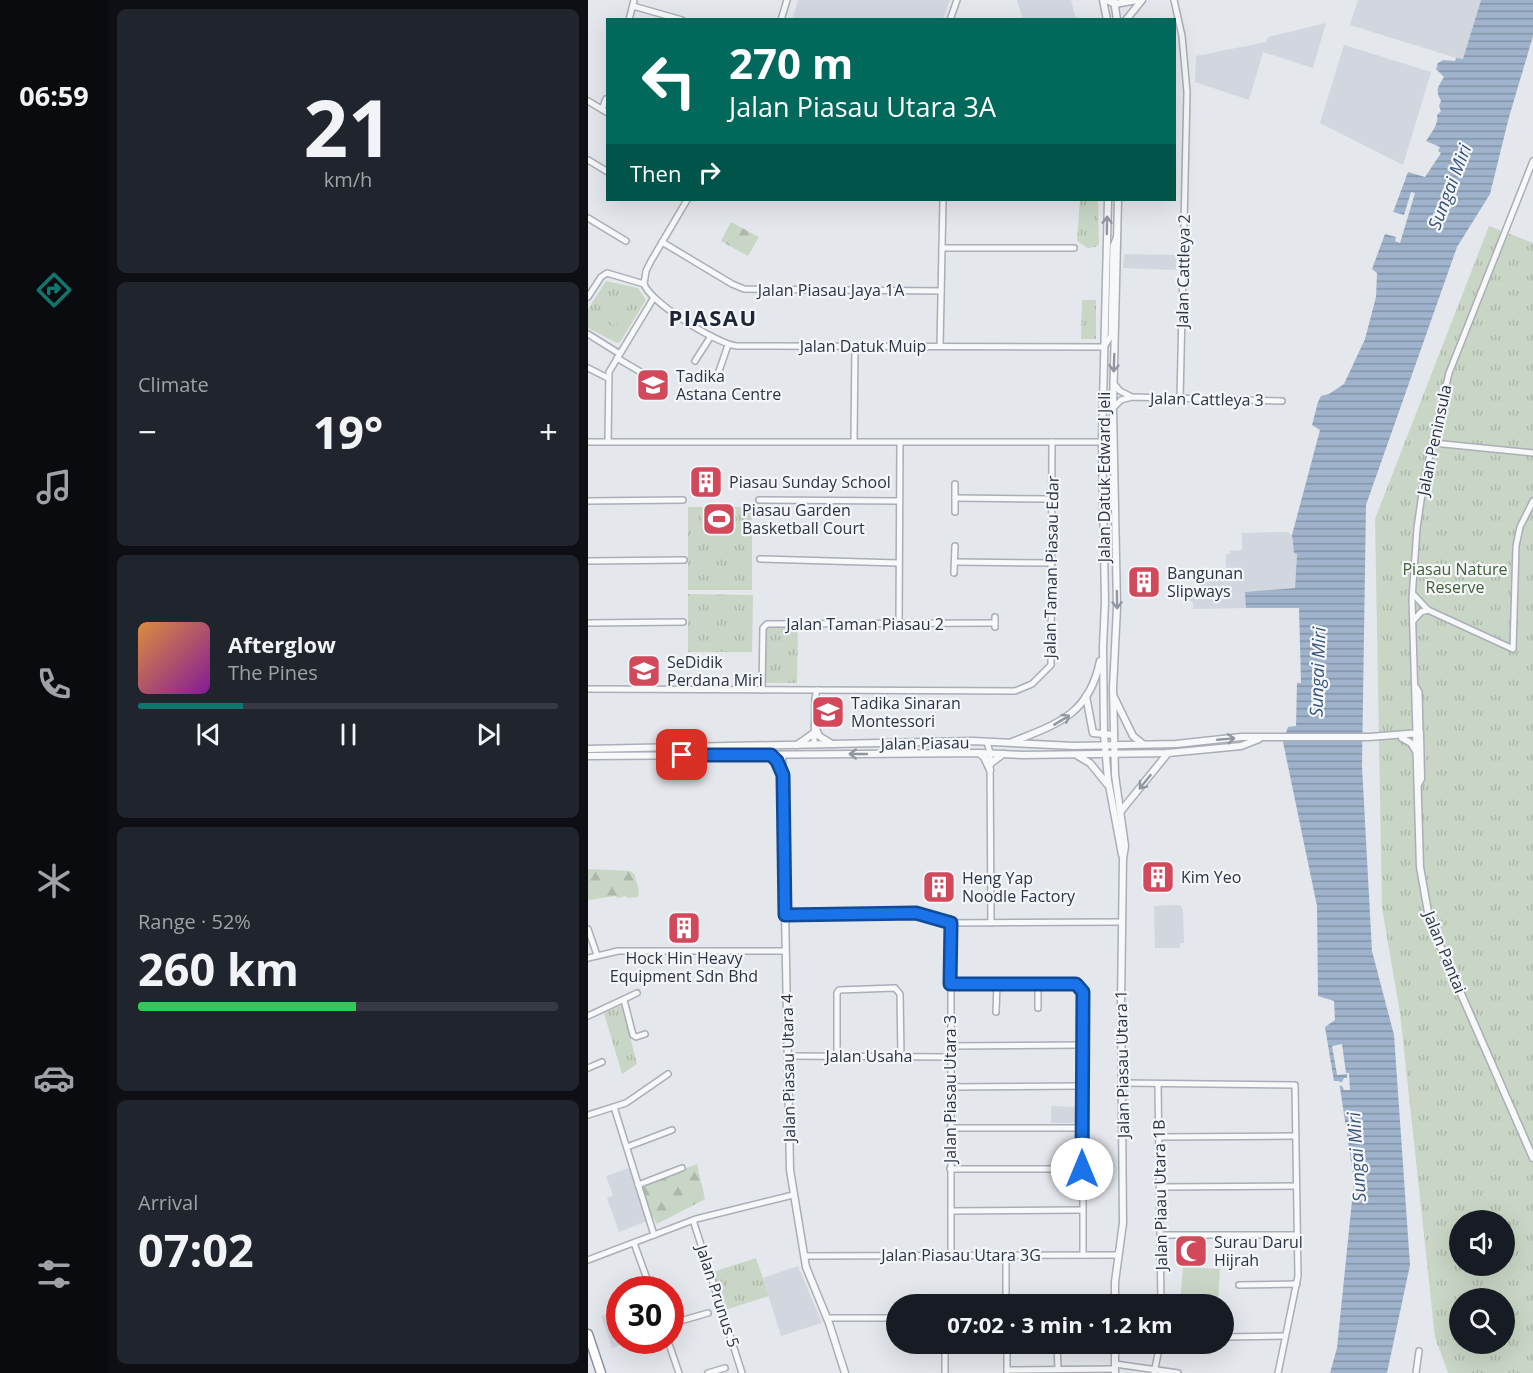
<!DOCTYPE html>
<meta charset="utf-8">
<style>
body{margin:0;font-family:"Open Sans",sans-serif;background:#20242c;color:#f1f3f6;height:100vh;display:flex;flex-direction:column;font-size:22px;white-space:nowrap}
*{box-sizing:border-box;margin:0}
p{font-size:20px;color:#9ea1a6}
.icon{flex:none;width:33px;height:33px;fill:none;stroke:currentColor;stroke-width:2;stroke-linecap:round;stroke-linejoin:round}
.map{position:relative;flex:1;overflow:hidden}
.panel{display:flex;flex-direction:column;gap:9px;padding:9px;background:#0d0f14;width:480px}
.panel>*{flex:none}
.hud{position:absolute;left:18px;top:18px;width:570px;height:183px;border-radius:0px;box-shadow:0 6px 24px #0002;background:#00695c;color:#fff;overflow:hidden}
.buttons{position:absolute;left:861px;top:1210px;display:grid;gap:12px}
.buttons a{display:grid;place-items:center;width:66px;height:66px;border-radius:50%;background:#171b24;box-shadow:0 6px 24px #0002;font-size:30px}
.speed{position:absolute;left:18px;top:1276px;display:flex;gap:12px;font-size:30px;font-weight:700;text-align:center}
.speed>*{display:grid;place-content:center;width:78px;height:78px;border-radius:50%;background:#171b24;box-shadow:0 6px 24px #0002;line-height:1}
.speed .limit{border:9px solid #d22;background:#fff;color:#111}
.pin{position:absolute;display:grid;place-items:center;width:51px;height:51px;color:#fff;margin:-26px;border-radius:12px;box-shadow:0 3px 9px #0006}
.me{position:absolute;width:66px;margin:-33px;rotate:0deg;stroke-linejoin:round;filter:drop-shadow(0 0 4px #0008)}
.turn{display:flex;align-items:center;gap:21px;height:126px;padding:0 24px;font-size:27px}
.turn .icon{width:78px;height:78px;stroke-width:2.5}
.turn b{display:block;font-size:42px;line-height:51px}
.then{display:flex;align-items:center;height:57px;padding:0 24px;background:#0003;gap:12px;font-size:22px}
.big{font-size:45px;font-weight:700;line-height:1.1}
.panel .widget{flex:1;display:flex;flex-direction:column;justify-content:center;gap:9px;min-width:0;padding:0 21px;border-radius:9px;background:#20242c}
.panel .dial{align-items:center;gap:0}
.dial b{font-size:78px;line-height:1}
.song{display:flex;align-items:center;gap:18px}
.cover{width:72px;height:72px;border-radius:9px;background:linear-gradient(135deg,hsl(30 70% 55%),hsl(290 70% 35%))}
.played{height:6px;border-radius:3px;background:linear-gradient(90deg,#0f766e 25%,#363941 25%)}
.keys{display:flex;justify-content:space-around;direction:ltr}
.heat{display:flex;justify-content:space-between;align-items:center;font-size:33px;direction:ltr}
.charge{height:9px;border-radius:4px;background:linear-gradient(90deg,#34c759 52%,#363941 0)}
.trip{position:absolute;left:298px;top:1294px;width:348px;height:60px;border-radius:30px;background:#171b24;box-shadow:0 6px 24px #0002;font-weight:700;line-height:60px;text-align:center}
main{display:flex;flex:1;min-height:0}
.tab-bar{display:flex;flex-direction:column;width:108px;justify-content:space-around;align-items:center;background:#090b0e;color:#9ea1a6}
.tab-bar .icon{width:42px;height:42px}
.tab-bar .selected{color:#0f766e}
.tab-bar b{font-size:27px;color:#f1f3f6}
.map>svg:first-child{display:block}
.built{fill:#d2d6de}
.grass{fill:url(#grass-tufts);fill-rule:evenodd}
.forest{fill:url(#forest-firs)}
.garden{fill:#c9d6c5}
.water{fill:url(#water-rules)}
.pier{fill:#e4e7ec}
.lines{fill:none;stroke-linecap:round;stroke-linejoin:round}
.minor-casing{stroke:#a9aeb7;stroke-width:8}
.tertiary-casing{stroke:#a9aeb7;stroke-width:9}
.trunk-casing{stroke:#8b94a3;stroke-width:11}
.minor{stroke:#f7f8fa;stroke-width:5}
.tertiary{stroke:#f7f8fa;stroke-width:6}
.trunk{stroke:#fff;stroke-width:8}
.oneway{stroke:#9196a0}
.route-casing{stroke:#114b97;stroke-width:15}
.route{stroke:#1a73e8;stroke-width:10}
.labels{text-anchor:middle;stroke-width:4.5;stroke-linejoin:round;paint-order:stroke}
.street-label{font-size:16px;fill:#2b3445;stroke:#f4f6f9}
.poi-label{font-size:16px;fill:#2b3445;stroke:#f4f6f9;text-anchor:start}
.park-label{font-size:16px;fill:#3f6138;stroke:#f4f6f9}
.water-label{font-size:18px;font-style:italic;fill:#34527a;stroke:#f4f6f9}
.district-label{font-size:22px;font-weight:bold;letter-spacing:1.5px;fill:#1d2536;stroke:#f4f6f9}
</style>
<main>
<nav class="tab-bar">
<b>06:59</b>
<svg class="icon selected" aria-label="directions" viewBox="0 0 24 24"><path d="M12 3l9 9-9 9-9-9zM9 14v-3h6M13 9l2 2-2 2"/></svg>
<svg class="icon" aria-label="music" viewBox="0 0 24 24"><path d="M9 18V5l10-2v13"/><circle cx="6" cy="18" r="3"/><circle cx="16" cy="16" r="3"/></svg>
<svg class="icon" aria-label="phone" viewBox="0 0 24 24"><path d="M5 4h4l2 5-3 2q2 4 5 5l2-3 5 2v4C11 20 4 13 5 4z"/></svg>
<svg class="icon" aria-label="climate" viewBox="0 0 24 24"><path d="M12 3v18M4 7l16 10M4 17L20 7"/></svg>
<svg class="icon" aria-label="car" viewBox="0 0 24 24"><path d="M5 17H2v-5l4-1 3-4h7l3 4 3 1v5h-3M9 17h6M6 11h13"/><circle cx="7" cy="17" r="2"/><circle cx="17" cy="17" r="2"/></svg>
<svg class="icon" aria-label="filters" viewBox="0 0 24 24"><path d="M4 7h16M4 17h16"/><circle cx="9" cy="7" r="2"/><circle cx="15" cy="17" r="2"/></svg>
</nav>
<section class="panel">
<div class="widget dial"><b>21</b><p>km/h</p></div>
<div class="widget"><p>Climate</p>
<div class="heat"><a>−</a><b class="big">19°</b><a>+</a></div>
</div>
<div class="widget">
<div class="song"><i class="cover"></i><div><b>Afterglow</b><p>The Pines</p></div></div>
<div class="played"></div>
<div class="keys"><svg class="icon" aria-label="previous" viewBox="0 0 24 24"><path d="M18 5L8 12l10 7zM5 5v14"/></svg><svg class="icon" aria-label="pause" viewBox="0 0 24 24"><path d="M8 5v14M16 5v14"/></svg><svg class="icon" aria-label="next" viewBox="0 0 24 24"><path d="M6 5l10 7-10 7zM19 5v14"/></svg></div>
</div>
<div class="widget"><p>Range · 52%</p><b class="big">260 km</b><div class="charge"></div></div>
<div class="widget"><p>Arrival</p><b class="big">07:02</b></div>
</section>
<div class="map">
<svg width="945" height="1373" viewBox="0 0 945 1373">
<defs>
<pattern id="grass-tufts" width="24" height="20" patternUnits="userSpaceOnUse" patternTransform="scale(1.5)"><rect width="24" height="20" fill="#c9d6c5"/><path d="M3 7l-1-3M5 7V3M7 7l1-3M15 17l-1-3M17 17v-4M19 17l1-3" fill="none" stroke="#adb8ab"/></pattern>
<pattern id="forest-firs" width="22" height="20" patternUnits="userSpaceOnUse" patternTransform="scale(1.5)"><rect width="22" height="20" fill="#c9d6c5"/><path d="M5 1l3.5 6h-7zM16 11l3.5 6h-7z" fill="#adb8ab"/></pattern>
<pattern id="water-rules" width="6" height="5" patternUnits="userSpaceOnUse" patternTransform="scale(1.5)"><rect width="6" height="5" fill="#9fb4cc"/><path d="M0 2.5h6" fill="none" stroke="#8293a7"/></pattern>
</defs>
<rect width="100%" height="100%" fill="#e4e7ec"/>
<g class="built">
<polygon points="210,0 362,0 355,19 204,20"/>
<polygon points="429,0 483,0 488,19 435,19"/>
<polygon points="770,0 893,0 875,60 762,25"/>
<polygon points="738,23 725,68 675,52 661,100 607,82 608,56 678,42 680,37"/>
<polygon points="756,45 843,72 815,165 732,123"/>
<polygon points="536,254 589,255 588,270 535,268"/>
<polygon points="698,532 704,535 706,552 709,553 707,588 658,592 658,608 605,609 605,602 602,601 602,589 611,588 611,576 638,575 638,554 642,554 642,551 654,550 654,533"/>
<polygon points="592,905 595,910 596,943 592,943 592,948 567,948 566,906"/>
<polygon points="463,1106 490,1107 489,1123 463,1123"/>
<polygon points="41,1168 59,1221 31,1232 19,1198 25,1195 18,1176"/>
<polygon points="210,1266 234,1323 193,1336 175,1278"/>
<polygon points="31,1310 32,1341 45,1341 24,1348 13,1316"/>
</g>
<g class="grass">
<polygon points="492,200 510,200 511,244 508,247 500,248 489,241"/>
<path d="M901,226L945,243V1373H860L847,1337L812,1013L794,908L787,519ZM872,1221H916V1266H872ZM872,1299H916V1344H872Z"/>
<polygon points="18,281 50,288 58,300 32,342 29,343 0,328 0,309"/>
<polygon points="494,300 508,300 508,339 493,339"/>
<rect x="100" y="507" width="64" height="83"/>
<polygon points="100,594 165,595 164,652 100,652"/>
<polygon points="177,623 210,624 209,683 176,683"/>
<polygon points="34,1005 49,1064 34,1074 16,1013"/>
<polygon points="168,1258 181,1296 137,1310 125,1272"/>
</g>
<g class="forest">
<polygon points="143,222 171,237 160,256 133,241"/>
<path d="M0,869L42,871L47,875C47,882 53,889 50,897L40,898L37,896L31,898L27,896L0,900Z"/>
<polygon points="109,1164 117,1199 69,1224 62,1212 54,1186"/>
</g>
<g class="garden">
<polygon points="27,298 40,307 28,326 11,316 19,303 22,305"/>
<polygon points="595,1267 632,1269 630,1305 592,1305"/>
</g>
<path class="water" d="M893,0H945V36L921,117L902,194L869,247L778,505L774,766L784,951L806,1035L822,1265L799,1373H742L749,1348L766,1181L751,1081H746L737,1027L747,1020L746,1001L730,996L729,906L695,742L700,727L708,726L709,683H713L711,608H658L657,592L707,588L709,554L706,553L704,535L732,430L724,425L730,402L733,396L741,394L756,384L777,339L788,297L789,273L784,269L820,172L837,177L853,153L850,151L852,147L838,141C843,133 851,124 849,115L853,111L851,106L853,101C847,90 850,87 856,77L848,69L850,63L855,60L867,61L868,58L875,59Z"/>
<g class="pier">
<polygon points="823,192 827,193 812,243 807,241 808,237 794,233 802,211 816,215"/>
<polygon points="754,1044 758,1073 761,1073 762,1090 756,1090 754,1086 746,1084 746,1082 754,1082 756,1078 759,1078 759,1074 749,1075 744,1046"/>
</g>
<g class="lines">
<defs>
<g id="minor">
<polyline points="586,0 594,36 599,92 592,399"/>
<polyline points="45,6 94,20"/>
<polyline points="41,20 46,0"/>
<polyline points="193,20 199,0"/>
<polyline points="362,20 369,0"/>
<polyline points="0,101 20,113"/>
<polyline points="14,109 18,99"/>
<polyline points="0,160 20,172"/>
<path d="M99,200L63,261L58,271L56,284C63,303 129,344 149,346L516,347L523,336L525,246L529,236"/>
<polyline points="0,218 38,241"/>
<polyline points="74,242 144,284 156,289 353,291"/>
<polyline points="354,248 486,248"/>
<polyline points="0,297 13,277 19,273 56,284"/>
<polyline points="0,334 32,354"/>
<polyline points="352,346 355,200"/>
<polyline points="29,358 56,374"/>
<polyline points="107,361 123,336"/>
<polyline points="0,368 20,378"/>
<polyline points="130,374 140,345"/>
<polyline points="525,383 532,391 542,396"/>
<polyline points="525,408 533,400 544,397 694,401"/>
<polyline points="266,441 267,346"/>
<polyline points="0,442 514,442 525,427"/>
<polyline points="20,442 21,372 65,299"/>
<polyline points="845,443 945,453"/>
<polyline points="367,498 464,499"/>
<polyline points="171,500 310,501"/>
<polyline points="0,501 95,500"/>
<polyline points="367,512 367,484"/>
<polyline points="172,559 310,563"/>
<polyline points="0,561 96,560"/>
<polyline points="367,562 464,563"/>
<polyline points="366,573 367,546"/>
<polyline points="825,594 840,610 925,649 928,546 932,527 945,501"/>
<polyline points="825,621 833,612 840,610"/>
<polyline points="0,623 95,622"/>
<polyline points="311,623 312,443"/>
<polyline points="407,627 407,617"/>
<polyline points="828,687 831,692 832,733"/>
<polyline points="0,689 427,691 444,684 463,665 464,442"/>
<polyline points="174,690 175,628 179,624 407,623"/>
<polyline points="828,733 824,599 829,528 836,480 861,373 945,161"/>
<polyline points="399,742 402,753 403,923"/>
<polyline points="226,745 227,698 229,690"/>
<polyline points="197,915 328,913 363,923 534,922"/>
<polyline points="363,923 363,1256"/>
<polyline points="0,929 9,955"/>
<polyline points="0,958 30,951 198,951"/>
<polyline points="362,984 488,984 495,992 495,1255"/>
<polyline points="36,1000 45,1035 48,1037 57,1034"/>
<polyline points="450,1008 450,984"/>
<polyline points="408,1012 409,983"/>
<polyline points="0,1016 49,993"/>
<polyline points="362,1046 494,1045"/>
<polyline points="200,1056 362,1057"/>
<polyline points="249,1056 249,993 251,990 307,988 312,994 313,1056"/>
<polyline points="0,1068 14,1062"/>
<polyline points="535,1083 707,1085 710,1276 690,1373"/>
<polyline points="570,1084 573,1305"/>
<polyline points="362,1087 494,1086"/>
<polyline points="26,1107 66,1235"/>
<polyline points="0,1115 38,1103 80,1074"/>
<polyline points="362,1128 494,1128"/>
<polyline points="572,1137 708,1136"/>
<polyline points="39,1147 84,1130"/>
<polyline points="362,1169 494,1169"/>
<polyline points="50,1185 94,1168"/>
<polyline points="573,1187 708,1186"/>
<polyline points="363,1211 494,1210"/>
<polyline points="105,1220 154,1373"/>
<polyline points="573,1235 709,1235"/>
<polyline points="46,1243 63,1290"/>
<polyline points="418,1255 418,1305"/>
<polyline points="216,1256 530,1255"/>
<polyline points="0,1260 108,1219 205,1195"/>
<polyline points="651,1285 709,1284"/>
<polyline points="239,1318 309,1318"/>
<polyline points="82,1324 120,1313"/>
<polyline points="636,1337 697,1336"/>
<polyline points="80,1341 91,1373"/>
<polyline points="357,1344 357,1373"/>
<polyline points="419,1344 419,1371"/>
<polyline points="469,1344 470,1369"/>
<polyline points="527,1364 590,1373"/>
<polyline points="419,1370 527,1369"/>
<polyline points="120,1373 137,1368"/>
<polyline points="566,1373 572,1344"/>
<polyline points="828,1373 831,1351"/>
</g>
<g id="tertiary">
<polyline points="515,0 519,20"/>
<polyline points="519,0 527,4"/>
<polyline points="526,0 529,20"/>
<polyline points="527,4 549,0"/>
<polyline points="538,20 554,0"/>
<polyline points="520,200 514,442 517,602 515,647 516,735 520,780 534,855"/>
<polyline points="498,696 505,733 526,735"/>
<polyline points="526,697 545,736 555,744"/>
<polyline points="227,726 231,736 244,744"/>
<polyline points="828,733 832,867 840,912 853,948 945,1158"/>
<polyline points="814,738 823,743 828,751"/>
<path d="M424,742C469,724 501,715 512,661"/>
<polyline points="209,745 226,733"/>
<polyline points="0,749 385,741 486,746 588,744 653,737 781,737 832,733 833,779 830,784"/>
<polyline points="392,754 396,757 402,770"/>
<polyline points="194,755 202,1170 218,1267 241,1323 257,1373"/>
<polyline points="0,756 392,753 435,755 580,753 653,746 671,739"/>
<polyline points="490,756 502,763 519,784"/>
<polyline points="402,764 415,754"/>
<polyline points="533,811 580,753"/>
<polyline points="527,1305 527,1282 535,1223 533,1003 535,859 537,846 527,775 525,688 529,607 525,408 530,200"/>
<polyline points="527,1373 527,1344"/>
</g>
<polyline id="trunk" points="0,1334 13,1373"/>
</defs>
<use href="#minor" class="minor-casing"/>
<use href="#tertiary" class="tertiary-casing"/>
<use href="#trunk" class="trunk-casing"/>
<use href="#minor" class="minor"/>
<use href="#tertiary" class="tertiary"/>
<use href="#trunk" class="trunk"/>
</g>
<defs><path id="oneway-shaft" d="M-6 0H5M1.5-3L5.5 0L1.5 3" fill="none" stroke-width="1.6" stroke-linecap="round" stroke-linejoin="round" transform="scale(1.5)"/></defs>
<g class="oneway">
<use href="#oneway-shaft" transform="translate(519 225) rotate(-89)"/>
<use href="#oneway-shaft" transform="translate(526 363) rotate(92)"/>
<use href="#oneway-shaft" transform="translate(529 600) rotate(89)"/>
<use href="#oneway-shaft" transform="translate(474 720) rotate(-31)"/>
<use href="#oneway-shaft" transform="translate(638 739) rotate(-5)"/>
<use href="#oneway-shaft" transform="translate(270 754) rotate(180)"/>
<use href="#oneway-shaft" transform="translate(557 782) rotate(129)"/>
</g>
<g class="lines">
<defs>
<polyline id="route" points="94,755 183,755 189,761 195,775 197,915 328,913 363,923 362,984 488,984 495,992 494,1169"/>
</defs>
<use href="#route" class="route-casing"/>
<use href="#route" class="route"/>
</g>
<defs>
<symbol id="school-square" viewBox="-11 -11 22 22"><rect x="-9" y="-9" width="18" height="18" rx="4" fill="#d1495b" stroke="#f4f6f9"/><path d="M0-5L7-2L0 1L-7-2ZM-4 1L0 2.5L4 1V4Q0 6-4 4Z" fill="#fff"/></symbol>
<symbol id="building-square" viewBox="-11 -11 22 22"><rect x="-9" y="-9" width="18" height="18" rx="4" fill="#d1495b" stroke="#f4f6f9"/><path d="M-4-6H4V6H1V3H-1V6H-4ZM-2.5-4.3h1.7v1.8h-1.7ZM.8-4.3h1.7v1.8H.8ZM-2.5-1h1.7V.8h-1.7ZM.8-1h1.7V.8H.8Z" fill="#fff"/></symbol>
<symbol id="stadium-square" viewBox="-11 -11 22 22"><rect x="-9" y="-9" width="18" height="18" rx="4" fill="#d1495b" stroke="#f4f6f9"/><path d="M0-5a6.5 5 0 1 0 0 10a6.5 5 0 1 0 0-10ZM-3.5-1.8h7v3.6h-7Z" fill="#fff"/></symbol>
<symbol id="mosque-square" viewBox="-11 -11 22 22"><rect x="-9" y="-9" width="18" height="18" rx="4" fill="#d1495b" stroke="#f4f6f9"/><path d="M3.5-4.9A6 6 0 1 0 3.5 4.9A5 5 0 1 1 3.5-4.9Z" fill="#fff"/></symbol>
</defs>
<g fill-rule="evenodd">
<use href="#school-square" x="46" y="366" width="38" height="38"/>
<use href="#building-square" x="99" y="463" width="38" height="38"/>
<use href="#stadium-square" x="112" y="500" width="38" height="38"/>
<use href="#building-square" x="537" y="563" width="38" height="38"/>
<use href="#school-square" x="37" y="652" width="38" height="38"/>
<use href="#school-square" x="221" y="693" width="38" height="38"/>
<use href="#building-square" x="551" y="858" width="38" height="38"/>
<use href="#building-square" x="332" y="868" width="38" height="38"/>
<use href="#building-square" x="77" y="909" width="38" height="38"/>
<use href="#mosque-square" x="584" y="1232" width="38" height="38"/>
</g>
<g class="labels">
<g class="street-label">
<text transform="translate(595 271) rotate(-89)" y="6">Jalan Cattleya 2</text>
<text x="243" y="296">Jalan Piasau Jaya 1A</text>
<text x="275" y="352">Jalan Datuk Muip</text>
<text transform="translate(619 399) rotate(1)" y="6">Jalan Cattleya 3</text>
<text transform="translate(846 440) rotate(-78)" y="6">Jalan Peninsula</text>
<text transform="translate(516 477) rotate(-90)" y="6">Jalan Datuk Edward Jeli</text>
<text transform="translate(463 567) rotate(-89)" y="6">Jalan Taman Piasau Edar</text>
<text x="277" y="630">Jalan Taman Piasau 2</text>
<text transform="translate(337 743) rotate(-1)" y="6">Jalan Piasau</text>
<text transform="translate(857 952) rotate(68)" y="6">Jalan Pantai</text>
<text x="281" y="1062">Jalan Usaha</text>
<text transform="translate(534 1064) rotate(-91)" y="6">Jalan Piasau Utara 1</text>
<text transform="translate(200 1068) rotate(-91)" y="6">Jalan Piasau Utara 4</text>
<text transform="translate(362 1089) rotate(-90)" y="6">Jalan Piasau Utara 3</text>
<text transform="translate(572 1195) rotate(-91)" y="6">Jalan Piaau Utara 1B</text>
<text x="373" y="1261">Jalan Piasau Utara 3G</text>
<text transform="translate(130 1296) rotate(72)" y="6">Jalan Prunus 5</text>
</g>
<g class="poi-label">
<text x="88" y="382">Tadika<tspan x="88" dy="18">Astana Centre</tspan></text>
<text x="141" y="488">Piasau Sunday School</text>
<text x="154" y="516">Piasau Garden<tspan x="154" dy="18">Basketball Court</tspan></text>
<text x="579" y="579">Bangunan<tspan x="579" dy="18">Slipways</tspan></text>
<text x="79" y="668">SeDidik<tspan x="79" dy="18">Perdana Miri</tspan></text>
<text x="263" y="709">Tadika Sinaran<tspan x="263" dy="18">Montessori</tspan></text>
<text x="593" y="883">Kim Yeo</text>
<text x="374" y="884">Heng Yap<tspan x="374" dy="18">Noodle Factory</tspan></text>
<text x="96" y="964" text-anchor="middle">Hock Hin Heavy<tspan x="96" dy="18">Equipment Sdn Bhd</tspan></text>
<text x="626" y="1248">Surau Darul<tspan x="626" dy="18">Hijrah</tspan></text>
</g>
<g class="park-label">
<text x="867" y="575">Piasau Nature<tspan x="867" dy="18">Reserve</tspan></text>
</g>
<g class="water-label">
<text transform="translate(862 187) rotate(-69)" y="6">Sungai Miri</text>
<text transform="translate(730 672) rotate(-88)" y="6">Sungai Miri</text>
<text transform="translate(769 1157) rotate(-94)" y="6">Sungai Miri</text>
</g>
<g class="district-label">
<text x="125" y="326">PIASAU</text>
</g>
</g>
</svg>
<div class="buttons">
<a><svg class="icon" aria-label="sound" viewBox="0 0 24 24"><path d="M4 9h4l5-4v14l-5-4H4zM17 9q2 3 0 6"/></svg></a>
<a><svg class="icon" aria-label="search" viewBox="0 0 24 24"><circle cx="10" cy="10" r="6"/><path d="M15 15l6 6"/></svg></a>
</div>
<div class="speed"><div class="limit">30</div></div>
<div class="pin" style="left:94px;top:755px;background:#d93025"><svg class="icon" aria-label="arrive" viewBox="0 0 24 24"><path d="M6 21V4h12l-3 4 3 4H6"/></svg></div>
<svg class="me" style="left:494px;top:1169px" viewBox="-20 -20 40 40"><circle r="19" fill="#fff"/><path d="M0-13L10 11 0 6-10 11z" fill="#1a73e8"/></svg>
<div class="trip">07:02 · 3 min · 1.2 km</div>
<div class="hud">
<div class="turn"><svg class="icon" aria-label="left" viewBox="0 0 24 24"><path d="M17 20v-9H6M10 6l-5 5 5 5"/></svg><div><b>270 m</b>Jalan Piasau Utara 3A</div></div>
<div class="then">Then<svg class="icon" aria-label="right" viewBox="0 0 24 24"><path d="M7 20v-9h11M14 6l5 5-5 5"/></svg></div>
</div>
</div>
</main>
